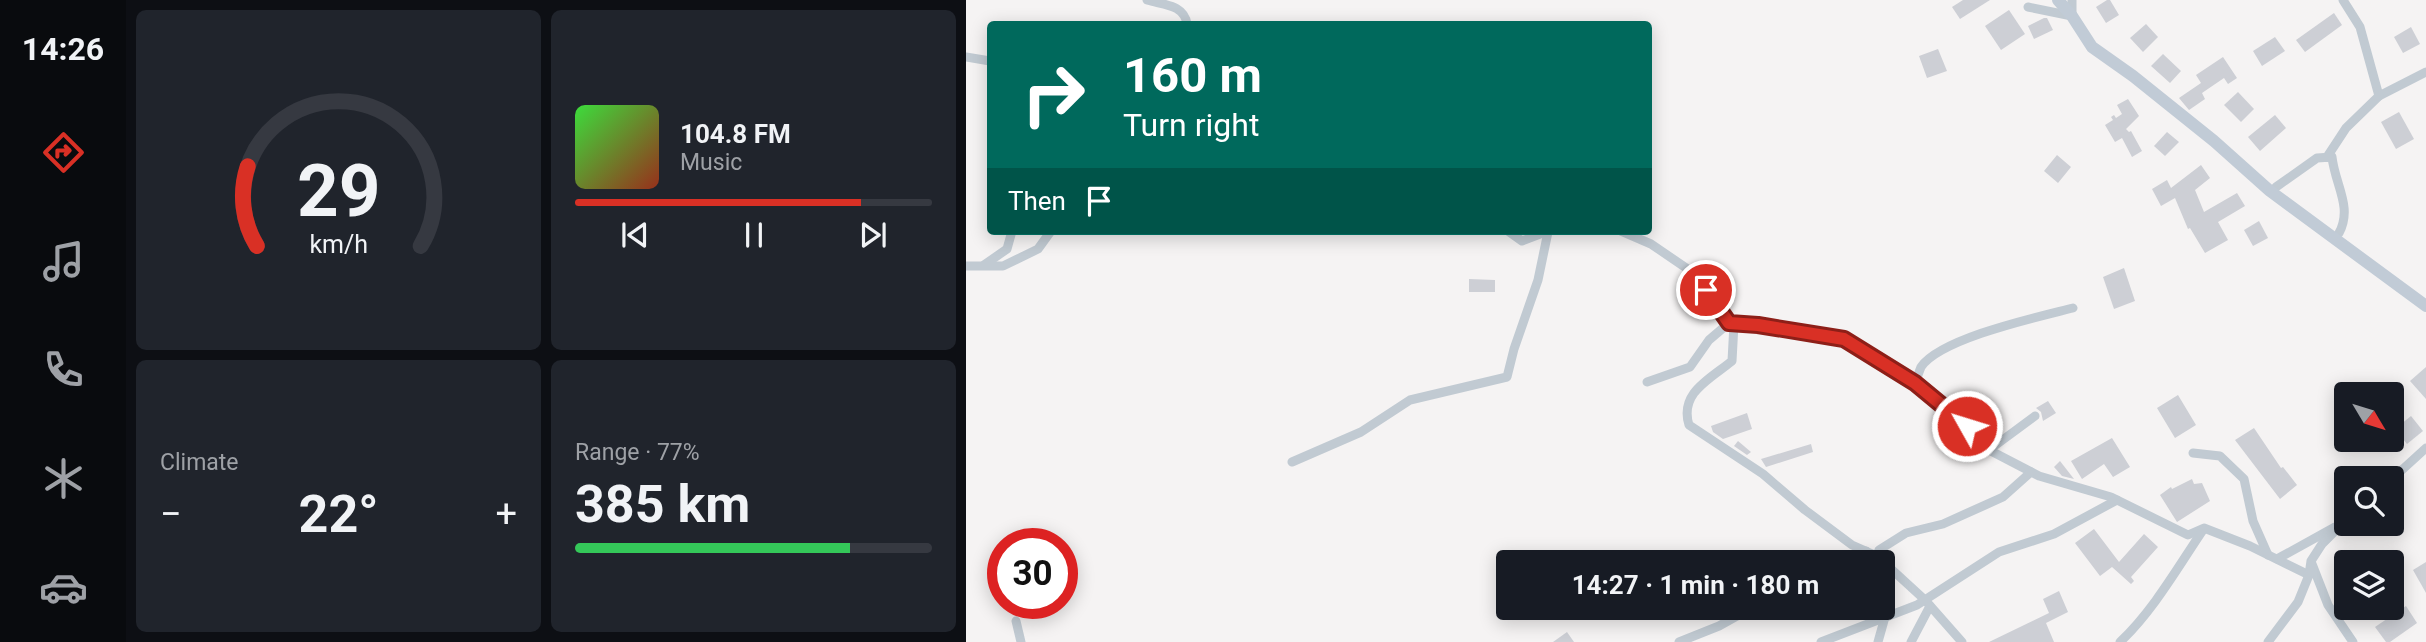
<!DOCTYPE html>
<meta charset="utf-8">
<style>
body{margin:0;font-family:Roboto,sans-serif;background:#20242c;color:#f1f3f6;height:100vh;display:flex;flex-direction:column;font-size:26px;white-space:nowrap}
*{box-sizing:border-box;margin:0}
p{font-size:23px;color:#9ea1a6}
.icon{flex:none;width:38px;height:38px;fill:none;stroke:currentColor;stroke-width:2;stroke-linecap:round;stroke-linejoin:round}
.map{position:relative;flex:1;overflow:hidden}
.drawer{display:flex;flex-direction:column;gap:10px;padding:10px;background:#0d0f14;width:840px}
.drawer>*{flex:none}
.guide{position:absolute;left:21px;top:21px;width:665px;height:214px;border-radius:7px;box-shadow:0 4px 18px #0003;background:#00695c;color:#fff;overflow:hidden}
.needle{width:46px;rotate:128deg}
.fabs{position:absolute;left:1368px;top:382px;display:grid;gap:14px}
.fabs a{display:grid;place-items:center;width:70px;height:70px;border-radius:7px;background:#171b24;box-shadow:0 4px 18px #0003;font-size:35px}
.speed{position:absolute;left:21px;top:528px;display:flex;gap:14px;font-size:35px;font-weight:700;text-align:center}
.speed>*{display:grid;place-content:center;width:91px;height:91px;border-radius:50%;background:#171b24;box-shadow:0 4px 18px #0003;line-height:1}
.speed .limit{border:10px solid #d22;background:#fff;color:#111}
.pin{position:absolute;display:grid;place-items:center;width:60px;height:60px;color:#fff;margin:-30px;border:4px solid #fff;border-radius:50%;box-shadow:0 2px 7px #0007}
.me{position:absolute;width:77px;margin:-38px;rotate:309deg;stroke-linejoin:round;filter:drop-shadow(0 0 5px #0008)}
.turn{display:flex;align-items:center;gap:24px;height:147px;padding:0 21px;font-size:32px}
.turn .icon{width:91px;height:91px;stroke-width:2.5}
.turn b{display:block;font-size:49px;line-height:60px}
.then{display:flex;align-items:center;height:66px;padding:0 21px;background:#0003;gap:14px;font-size:26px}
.big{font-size:52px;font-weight:700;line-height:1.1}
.drawer .card{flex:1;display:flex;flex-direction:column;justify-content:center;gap:10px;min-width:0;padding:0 24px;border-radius:10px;background:#20242c}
.drawer .dial{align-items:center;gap:0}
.dial svg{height:182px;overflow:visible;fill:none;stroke:#363941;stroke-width:7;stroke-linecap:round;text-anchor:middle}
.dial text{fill:#f1f3f6;stroke:none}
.song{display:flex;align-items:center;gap:21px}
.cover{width:84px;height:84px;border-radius:10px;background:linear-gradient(135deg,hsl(120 70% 55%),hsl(10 70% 35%))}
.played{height:7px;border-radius:4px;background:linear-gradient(90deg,#d93025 80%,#363941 80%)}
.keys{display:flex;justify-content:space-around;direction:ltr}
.heat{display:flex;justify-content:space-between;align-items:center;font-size:38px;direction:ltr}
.charge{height:10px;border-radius:5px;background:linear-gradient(90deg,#34c759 77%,#363941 0)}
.drawer .tiles{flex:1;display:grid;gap:10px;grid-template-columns:repeat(2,1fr)}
.trip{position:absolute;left:530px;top:550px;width:399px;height:70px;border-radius:7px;background:#171b24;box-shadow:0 4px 18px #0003;font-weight:700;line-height:70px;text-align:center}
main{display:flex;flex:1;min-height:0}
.dock{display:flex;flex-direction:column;width:126px;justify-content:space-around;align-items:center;background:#090b0e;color:#9ea1a6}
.dock .icon{width:49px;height:49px}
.dock .current{color:#d93025}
.dock b{font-size:32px;color:#f1f3f6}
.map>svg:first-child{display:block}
.building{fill:#cdcfd5}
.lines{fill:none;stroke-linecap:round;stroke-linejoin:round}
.street{stroke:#c1cad2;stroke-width:9}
.secondary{stroke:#c1cbd6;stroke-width:12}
.route-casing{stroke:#8d1f18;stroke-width:18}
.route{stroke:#d93025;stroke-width:12}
</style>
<main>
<nav class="dock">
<b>14:26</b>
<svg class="icon current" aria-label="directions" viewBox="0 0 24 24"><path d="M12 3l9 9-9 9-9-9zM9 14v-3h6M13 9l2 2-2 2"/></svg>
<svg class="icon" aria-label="music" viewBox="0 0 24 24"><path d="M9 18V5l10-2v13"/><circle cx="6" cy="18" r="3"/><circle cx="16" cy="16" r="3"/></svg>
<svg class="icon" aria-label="phone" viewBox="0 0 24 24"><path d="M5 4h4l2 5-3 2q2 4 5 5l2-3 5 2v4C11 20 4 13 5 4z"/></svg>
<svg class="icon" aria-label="climate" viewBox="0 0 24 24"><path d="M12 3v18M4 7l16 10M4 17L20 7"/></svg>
<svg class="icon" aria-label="car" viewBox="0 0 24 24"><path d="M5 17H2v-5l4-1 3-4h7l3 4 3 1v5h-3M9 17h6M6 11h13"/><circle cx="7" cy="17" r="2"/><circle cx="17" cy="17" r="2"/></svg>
</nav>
<section class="drawer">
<div class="tiles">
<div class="card dial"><svg viewBox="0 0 100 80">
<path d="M14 69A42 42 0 1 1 86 69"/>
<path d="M14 69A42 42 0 0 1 10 34" stroke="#d93025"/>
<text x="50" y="56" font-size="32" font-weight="700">29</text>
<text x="50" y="72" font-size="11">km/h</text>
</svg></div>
<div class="card">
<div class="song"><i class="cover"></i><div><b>104.8 FM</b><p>Music</p></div></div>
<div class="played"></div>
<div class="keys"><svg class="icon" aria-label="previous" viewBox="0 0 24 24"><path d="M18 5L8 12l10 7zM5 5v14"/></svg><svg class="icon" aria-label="pause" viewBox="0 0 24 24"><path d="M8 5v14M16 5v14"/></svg><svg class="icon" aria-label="next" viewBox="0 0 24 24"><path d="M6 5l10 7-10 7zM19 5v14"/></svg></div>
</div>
<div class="card"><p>Climate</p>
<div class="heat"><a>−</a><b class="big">22°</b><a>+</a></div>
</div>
<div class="card"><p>Range · 77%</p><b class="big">385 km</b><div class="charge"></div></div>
</div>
</section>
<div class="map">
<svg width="1460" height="642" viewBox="0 0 1460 642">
<rect width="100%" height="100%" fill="#f5f3f3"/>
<g class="building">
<polygon points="997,0 1024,0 994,19 986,7"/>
<polygon points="1141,0 1144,0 1153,15 1140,23 1130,7"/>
<polygon points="1043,10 1059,34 1035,50 1019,26"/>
<polygon points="1368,13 1376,25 1339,52 1330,40"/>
<polygon points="1078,18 1081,18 1087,30 1068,39 1062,26"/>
<polygon points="1180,24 1192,37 1177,52 1164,38"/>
<polygon points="1445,27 1454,44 1437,53 1428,37"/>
<polygon points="1309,37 1319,51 1296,66 1287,51"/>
<polygon points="972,49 981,71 961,78 953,56"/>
<polygon points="1197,54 1215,71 1204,83 1185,66"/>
<polygon points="1257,57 1271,78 1262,84 1258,78 1236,93 1239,99 1223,110 1213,98 1235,83 1230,75"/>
<polygon points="1272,92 1288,109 1275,122 1258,105"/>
<polygon points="1162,99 1173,116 1160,129 1163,132 1165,131 1176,151 1166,157 1156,138 1149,142 1139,125 1147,120 1145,117 1148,115 1150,118 1156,114 1151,105"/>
<polygon points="1433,112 1448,139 1430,149 1415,122"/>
<polygon points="1309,115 1320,128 1294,151 1282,137"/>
<polygon points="1201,132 1213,142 1199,156 1188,146"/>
<polygon points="1091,155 1105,167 1092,183 1078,171"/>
<polygon points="1235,165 1244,178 1229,190 1238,212 1271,193 1279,206 1252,222 1262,240 1239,253 1224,228 1222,229 1209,198 1195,206 1186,189 1201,180 1205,188"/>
<polygon points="1293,221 1302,238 1287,246 1278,230"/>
<polygon points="1158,268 1169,301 1148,309 1137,277"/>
<polygon points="503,279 529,280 529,292 503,292"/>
<polygon points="1460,367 1460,399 1444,381"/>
<polygon points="1212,395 1230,425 1209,438 1191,408"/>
<polygon points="1082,401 1090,413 1077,421 1075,412 1070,408"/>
<polygon points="781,413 786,429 757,439 747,432 745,426"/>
<polygon points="1445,416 1457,431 1441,444 1429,429"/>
<polygon points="1288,428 1315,468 1317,467 1331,485 1314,499 1269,440"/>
<polygon points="1146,438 1164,467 1147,477 1138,464 1116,479 1105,461"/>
<polygon points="772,441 785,452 781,455 768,446"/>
<polygon points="845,444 847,452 800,467 795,459"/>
<polygon points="1094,461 1108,479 1096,476 1088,467"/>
<polygon points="1226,479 1228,484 1236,483 1244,501 1211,522 1194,495 1205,487 1206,489"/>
<polygon points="1128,529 1153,562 1178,534 1192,547 1165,577 1168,581 1165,584 1146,567 1134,576 1109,543"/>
<polygon points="1460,562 1460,593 1447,570"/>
<polygon points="1093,591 1102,612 1080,623 1088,642 1023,642 1083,613 1077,599"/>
<polygon points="1440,606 1451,623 1424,642 1420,642 1409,627"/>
<polygon points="601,632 608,642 587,642"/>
</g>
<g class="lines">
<g class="street">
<path d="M181,0C197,5 218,4 221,24"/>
<polyline points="1062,7 1106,16 1106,0"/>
<polyline points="0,57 24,61"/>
<polyline points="1413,96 1460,72"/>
<polyline points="1361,157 1380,128 1413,96 1394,27 1377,0"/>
<path d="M1310,187L1351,158L1366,157C1369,185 1387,207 1373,233"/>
<polyline points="542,231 556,241 582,231"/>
<polyline points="655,231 685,244 729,274 763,323 792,325 878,339 949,383 1018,440 1023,450 1073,476 1145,497 1222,535 1238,528 1284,546 1343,575"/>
<polyline points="18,265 41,249 46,231"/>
<polyline points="0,266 37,266 72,249 85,231"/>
<path d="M768,324L766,361C744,379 713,393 723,425L797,474L839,510L886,545L911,556L959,600L996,642"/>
<polyline points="681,382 724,367 743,340 763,323"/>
<path d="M949,383C951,378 953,372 955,367C975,338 1072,317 1107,308"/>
<polyline points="1023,450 1069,416"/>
<polyline points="1227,453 1254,456 1278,479 1287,521 1302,555"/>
<polyline points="326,462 395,432 444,400 541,377 548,349 572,280 582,232"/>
<polyline points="1426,479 1460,448"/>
<polyline points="911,556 913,550 940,533 977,524 1037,497 1065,472"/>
<polyline points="1311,559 1369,527"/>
<polyline points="863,562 900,551"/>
<polyline points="1346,564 1362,605 1387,642"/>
<polyline points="50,621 55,642"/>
<polyline points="713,642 753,626 787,607"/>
<polyline points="855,642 951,605 1033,552 1088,534 1151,500"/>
<polyline points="912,642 919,617"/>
<polyline points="945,642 964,606"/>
<path d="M1154,642C1187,611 1212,567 1237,530"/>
<polyline points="1302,642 1332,602 1343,575 1345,561 1356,544 1381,519"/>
</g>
<polyline class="secondary" points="1092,0 1106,16 1126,47 1167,76 1248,141 1304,191 1460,306"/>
</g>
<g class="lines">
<defs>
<polyline id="route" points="740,290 763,323 792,325 878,339 949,383 1001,426"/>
</defs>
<use href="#route" class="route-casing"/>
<use href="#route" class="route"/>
</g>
</svg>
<div class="fabs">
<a><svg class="needle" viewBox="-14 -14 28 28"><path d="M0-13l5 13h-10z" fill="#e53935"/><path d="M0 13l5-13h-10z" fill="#9ea1a6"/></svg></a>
<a><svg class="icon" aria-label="search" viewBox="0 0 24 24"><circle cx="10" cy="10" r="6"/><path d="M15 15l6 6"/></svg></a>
<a><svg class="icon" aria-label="layers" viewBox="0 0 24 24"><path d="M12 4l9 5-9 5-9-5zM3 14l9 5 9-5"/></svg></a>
</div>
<div class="speed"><div class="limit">30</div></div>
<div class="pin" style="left:740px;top:290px;background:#d93025"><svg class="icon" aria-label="arrive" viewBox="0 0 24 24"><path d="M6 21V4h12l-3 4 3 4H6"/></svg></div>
<svg class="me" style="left:1001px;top:426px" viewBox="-20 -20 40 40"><circle r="17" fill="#d93025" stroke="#fff" stroke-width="3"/><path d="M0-11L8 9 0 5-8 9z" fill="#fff"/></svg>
<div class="trip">14:27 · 1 min · 180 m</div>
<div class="guide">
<div class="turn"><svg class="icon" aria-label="right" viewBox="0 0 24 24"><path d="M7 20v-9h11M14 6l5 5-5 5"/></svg><div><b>160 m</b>Turn right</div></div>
<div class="then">Then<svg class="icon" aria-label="arrive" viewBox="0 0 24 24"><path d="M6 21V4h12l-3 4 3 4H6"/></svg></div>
</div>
</div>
</main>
